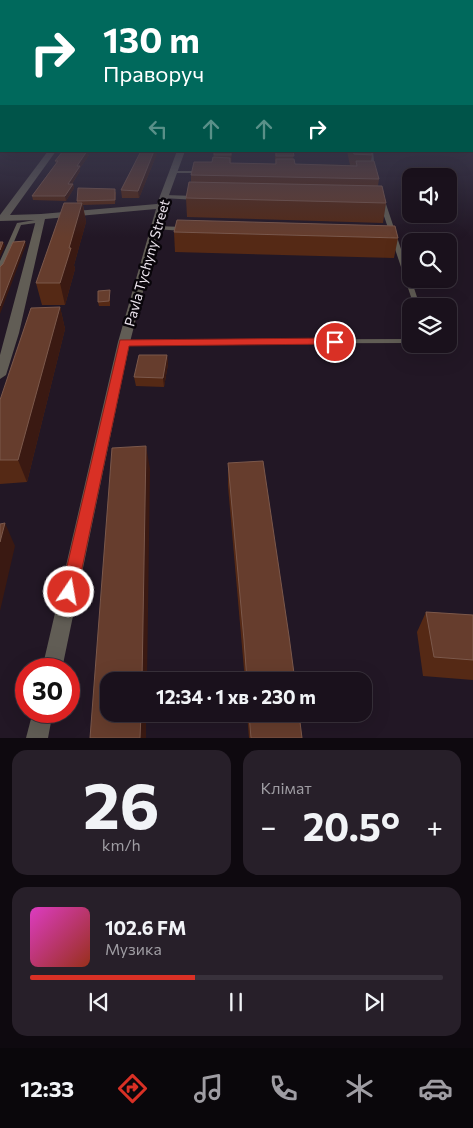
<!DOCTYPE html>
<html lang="uk">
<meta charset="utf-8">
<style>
body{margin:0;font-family:Commissioner,sans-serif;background:#271f29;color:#f1f3f6;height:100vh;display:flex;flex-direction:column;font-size:19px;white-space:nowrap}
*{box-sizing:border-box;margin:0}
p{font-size:16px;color:#9f9da3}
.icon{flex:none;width:28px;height:28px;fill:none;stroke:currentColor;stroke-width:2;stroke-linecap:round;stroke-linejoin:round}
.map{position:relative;height:738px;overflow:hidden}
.details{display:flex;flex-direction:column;gap:12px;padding:12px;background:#0e090f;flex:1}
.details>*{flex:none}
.top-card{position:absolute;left:0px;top:0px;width:474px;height:152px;box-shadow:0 5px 20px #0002,0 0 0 1px #38313b;background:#00695c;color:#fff;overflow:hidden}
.tools{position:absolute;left:402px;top:168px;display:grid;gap:10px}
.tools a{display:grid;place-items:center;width:55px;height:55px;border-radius:10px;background:#1a111c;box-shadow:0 5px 20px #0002,0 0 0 1px #38313b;font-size:25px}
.speed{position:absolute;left:15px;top:658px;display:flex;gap:10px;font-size:25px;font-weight:700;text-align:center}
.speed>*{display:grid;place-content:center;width:65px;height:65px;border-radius:50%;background:#1a111c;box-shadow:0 5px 20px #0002,0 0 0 1px #38313b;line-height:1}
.speed .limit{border:8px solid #d22;background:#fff;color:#111}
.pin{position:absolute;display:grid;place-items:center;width:42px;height:42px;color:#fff;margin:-21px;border:2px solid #fff;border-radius:50%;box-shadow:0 1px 5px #0007}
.me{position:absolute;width:55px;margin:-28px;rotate:12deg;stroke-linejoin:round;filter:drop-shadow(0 0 4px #0008)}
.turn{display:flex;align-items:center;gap:18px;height:105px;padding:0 20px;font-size:22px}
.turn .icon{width:65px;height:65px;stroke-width:2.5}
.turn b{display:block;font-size:35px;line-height:42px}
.lanes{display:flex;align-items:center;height:48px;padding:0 20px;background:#0003;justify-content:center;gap:25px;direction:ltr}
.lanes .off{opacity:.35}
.big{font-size:38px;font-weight:700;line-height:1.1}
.details .widget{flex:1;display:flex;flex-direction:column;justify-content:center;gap:8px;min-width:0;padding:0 18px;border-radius:15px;background:#271f29}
.details .dial{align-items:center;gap:0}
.dial b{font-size:65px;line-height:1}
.song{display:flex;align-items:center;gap:15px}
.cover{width:60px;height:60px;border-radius:8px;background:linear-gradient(135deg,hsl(310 70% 55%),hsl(10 70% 35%))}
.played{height:5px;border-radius:2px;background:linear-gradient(90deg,#d93025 40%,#38313b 40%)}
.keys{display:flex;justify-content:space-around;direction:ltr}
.heat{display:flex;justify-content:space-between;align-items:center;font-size:28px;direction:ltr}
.details .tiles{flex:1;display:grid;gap:12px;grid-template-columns:1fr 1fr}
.widget:last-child{grid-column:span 2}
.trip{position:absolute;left:100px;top:672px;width:272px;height:50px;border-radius:15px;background:#1a111c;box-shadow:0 5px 20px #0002,0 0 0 1px #38313b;font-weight:700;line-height:50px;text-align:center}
.tab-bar{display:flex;height:80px;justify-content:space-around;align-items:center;background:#0a070b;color:#9f9da3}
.tab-bar .icon{width:35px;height:35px}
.tab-bar .current{color:#d93025}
.tab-bar b{font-size:22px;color:#f1f3f6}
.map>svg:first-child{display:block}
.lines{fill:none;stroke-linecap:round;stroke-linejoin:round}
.lane{fill:#615d55;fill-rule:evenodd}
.street{fill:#615d55;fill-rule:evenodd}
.wall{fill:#552915}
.shaded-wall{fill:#3a1912}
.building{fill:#663d2d;stroke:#7b584b}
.route{fill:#d93025;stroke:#8d1f18}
.labels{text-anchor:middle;stroke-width:5;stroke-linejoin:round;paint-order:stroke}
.street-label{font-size:14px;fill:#ede5ef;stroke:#09050a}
</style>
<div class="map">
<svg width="473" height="738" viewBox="0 0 473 738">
<rect width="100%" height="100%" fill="#221725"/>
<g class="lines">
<g class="lane">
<polygon points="369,151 373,151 375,171 373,172 371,171"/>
<polygon points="172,171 202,171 204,172 202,173 172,173"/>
<polygon points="165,195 196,196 199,198 196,200 163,198 163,196"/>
<polygon points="382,199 385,201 420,306 414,306 379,201"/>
<polygon points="41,219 43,220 43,222 21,225 3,268 0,270 0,261 17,223"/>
<polygon points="156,226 184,227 187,229 184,231 154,229 154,227"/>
<polygon points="411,339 411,343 124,344 120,342 124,340"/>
</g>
<g class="street">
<polygon points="48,151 56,151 10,215 41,214 157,204 177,151 185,151 165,206 130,342 62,669 42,669 118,342 156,209 45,219 19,333 6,375 0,379 0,355 36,220 0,221 0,215"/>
<polygon points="33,711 53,711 48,738 26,738"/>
</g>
</g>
<g class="wall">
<polygon points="139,151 158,151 139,198 122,198 121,190 140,154"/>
<polygon points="214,151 232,151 231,163 275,164 275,151 293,151 293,159 295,164 350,165 347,151 371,151 372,155 371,161 379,179 378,186 386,203 383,223 187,217 186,198 191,182 191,175 212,162 214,157"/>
<polygon points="89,155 80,168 80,171 72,184 73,184 74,188 66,201 33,200 32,196 56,163 55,161"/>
<polygon points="116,192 115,204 83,205 86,222 74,265 75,269 65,305 42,305 36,283 77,203 77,201"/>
<polygon points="174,232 398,238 394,258 175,252"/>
<polygon points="110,294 110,306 99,306 98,302"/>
<polygon points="60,307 65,329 27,482 0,484 0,400"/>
<polygon points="167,355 168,364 164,387 136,386 134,377"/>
<polygon points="228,463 295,681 245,681 228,486"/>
<polygon points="426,612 473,615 473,680 423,676 417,632"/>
<polygon points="247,714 299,714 302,738 249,738"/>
</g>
<g class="shaded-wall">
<polygon points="87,151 89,155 80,168 80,171 69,188 68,184 77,166"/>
<polygon points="154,151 158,151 139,198 138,191"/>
<polygon points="231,151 232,151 231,170"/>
<polygon points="73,184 74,188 66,201 65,196"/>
<polygon points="82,203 86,222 74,265 75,269 65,305 60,283 69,248"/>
<polygon points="25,241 26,245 0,314 0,306"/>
<polygon points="3,242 5,246 0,257 0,250"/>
<polygon points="60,307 65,329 27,482 18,460"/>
<polygon points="167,355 168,364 164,387 163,378"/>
<polygon points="146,446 150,469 147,681 142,681"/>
<polygon points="5,523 15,546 0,611 0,542"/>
<polygon points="141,714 146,714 146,738 140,738"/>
</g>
<g class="building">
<polygon points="0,134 1,134 1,142 0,146"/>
<polygon points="63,151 87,151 77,166 80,166 68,184 73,184 65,196 32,196 58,161 55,161"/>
<polygon points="141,151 154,151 138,191 121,190"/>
<rect x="214" y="151" width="17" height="4"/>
<polygon points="276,151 293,151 294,156 276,156"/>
<polygon points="353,151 371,151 372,155 354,154"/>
<polygon points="213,157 230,158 230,163 276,164 276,159 294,159 295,164 357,166 356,161 374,161 379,179 191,175 194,162 212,162"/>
<polygon points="189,182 382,186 386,203 186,198"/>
<polygon points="78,188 115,189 115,200 77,201"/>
<polygon points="64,203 82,203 69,248 71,248 60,283 36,283"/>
<polygon points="177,220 395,226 398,238 174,232"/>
<polygon points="25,241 0,306 0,267 3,264 13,242"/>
<polygon points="0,242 3,242 0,250"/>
<polygon points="110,290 109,301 98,302 98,291"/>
<polygon points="60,307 18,460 0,460 0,400 31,308"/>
<polygon points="139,355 167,355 163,378 134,377"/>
<polygon points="146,446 142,681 109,681 109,714 141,714 140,738 90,738 112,448"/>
<polygon points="263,461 289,636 295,681 247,681 244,640 228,463"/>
<polygon points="5,523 0,542 0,524"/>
<polygon points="426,612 473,615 473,660 434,657"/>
<polygon points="249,714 299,714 302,738 251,738"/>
</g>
<linearGradient id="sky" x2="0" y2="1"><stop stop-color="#130d14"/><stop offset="0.57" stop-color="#3e3c51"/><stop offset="1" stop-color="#3e3c51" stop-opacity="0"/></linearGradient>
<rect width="473" height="237" fill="url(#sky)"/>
<polygon class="route" points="335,338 338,339 340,342 338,344 129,346 77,592 75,597 69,600 64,597 61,592 120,340"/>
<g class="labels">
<g class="street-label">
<text transform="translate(147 263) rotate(-74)" y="5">Pavla Tychyny Street</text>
</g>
</g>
</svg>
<div class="tools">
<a><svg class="icon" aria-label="sound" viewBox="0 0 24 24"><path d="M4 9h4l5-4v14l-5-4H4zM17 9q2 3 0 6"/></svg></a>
<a><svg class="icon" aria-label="search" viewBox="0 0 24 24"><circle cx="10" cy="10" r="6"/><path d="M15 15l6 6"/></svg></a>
<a><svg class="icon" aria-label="layers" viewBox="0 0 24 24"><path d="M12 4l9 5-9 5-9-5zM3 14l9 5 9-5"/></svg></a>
</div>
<div class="speed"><div class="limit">30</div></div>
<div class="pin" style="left:335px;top:342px;background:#d93025"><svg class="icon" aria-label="arrive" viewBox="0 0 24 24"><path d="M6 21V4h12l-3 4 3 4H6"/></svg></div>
<svg class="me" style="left:69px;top:592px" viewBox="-20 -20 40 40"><circle r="17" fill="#d93025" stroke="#fff" stroke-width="3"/><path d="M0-11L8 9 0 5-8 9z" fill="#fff"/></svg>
<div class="trip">12:34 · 1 хв · 230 m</div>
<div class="top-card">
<div class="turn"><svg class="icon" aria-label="right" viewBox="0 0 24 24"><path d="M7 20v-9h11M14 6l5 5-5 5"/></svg><div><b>130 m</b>Праворуч</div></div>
<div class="lanes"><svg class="icon off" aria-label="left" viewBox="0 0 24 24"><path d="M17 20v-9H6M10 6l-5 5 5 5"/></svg><svg class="icon off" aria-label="ahead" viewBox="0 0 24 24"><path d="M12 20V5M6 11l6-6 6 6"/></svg><svg class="icon off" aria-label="ahead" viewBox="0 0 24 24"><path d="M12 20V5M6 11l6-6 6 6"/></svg><svg class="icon" aria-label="right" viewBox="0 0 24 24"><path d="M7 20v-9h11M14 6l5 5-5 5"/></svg></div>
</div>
</div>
<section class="details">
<div class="tiles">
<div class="widget dial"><b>26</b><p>km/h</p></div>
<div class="widget"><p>Клімат</p>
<div class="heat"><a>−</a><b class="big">20.5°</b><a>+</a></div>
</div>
<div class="widget">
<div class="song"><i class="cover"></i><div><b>102.6 FM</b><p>Музика</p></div></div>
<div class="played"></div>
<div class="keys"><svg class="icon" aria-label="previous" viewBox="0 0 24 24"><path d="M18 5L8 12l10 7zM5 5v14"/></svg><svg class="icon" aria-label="pause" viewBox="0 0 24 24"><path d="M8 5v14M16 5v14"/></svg><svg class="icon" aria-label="next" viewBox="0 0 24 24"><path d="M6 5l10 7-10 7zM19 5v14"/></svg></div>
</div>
</div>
</section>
<nav class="tab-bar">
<b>12:33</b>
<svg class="icon current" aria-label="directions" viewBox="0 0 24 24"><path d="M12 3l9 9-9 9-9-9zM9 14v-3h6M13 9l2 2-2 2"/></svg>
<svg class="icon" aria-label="music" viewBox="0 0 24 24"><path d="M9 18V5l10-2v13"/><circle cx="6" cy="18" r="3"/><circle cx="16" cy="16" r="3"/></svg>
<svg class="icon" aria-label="phone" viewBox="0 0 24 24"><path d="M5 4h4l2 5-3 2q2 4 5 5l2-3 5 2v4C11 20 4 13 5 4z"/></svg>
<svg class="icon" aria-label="climate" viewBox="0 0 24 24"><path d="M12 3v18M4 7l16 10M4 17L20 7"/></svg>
<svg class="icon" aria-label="car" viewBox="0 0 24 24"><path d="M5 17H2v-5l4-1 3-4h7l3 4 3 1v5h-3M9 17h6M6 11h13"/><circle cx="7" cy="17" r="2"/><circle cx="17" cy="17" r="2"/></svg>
</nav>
